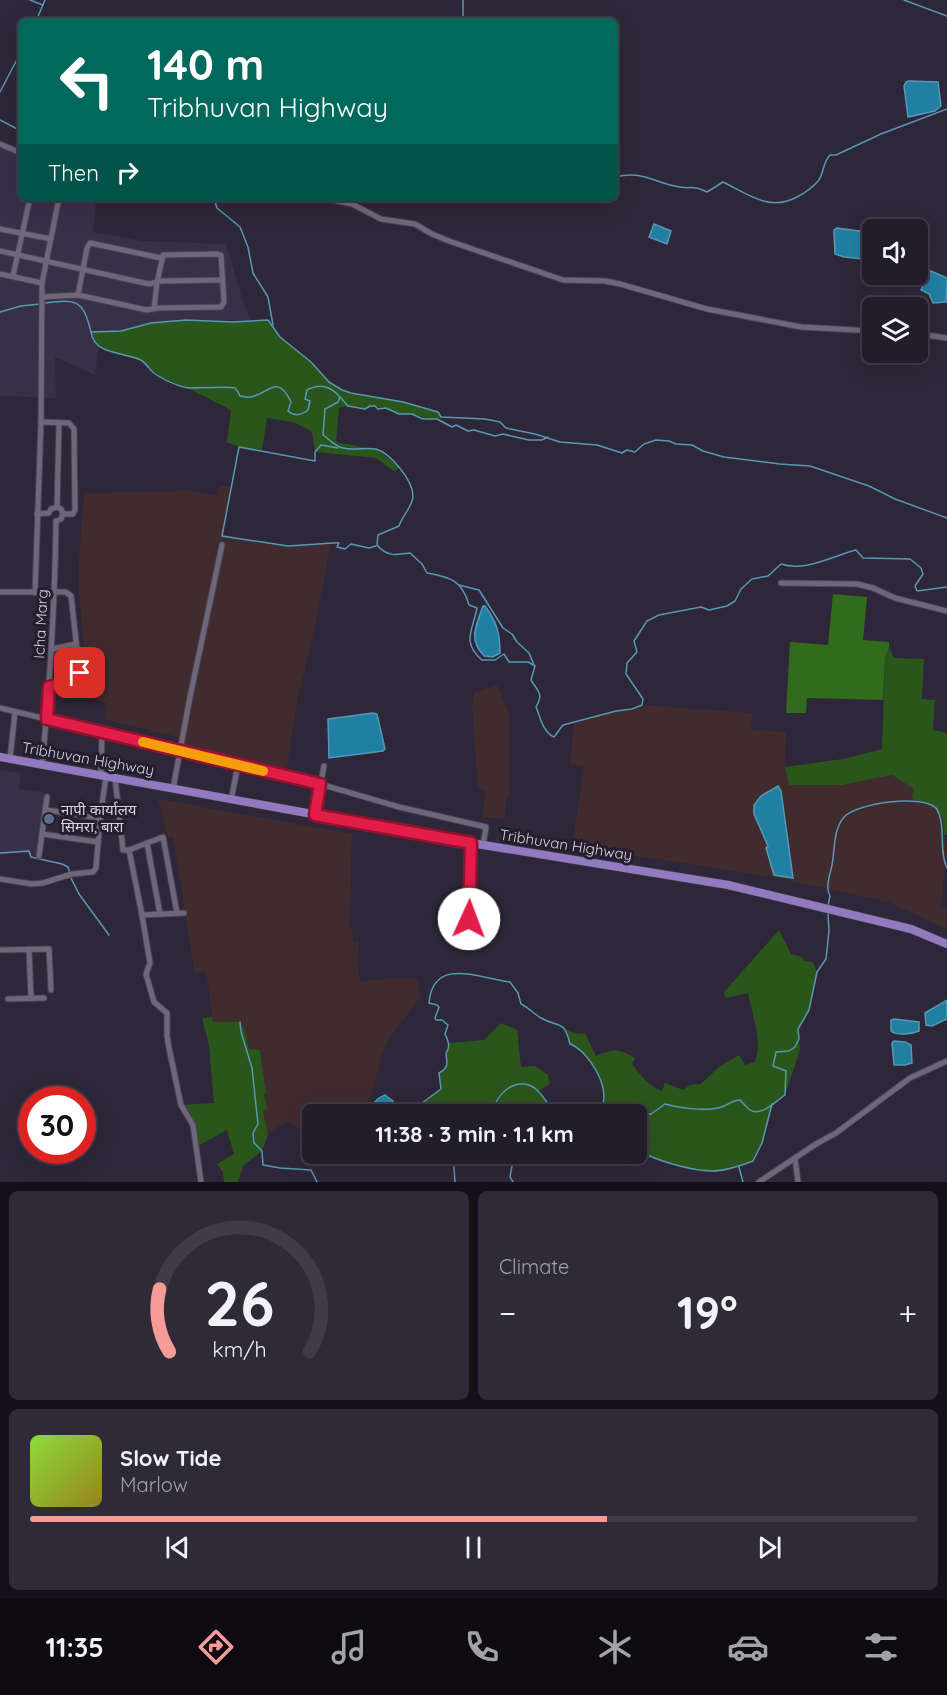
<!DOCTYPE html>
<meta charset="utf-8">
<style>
body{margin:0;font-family:Quicksand,"Noto Sans Devanagari",sans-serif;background:#2e2a37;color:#f1f3f6;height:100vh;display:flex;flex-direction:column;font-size:22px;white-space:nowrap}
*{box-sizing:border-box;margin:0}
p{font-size:20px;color:#a2a2a9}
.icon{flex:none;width:33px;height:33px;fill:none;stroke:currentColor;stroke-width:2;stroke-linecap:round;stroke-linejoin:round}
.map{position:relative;height:1182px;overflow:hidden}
.panel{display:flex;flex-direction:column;gap:9px;padding:9px;background:#131018;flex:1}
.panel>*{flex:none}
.top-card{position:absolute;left:18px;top:18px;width:600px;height:183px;border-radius:9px;box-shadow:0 6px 24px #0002,0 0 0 2px #3f3b47;background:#00695c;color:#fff;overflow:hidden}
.controls{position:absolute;left:862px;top:219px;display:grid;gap:12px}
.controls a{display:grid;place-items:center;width:66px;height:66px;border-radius:9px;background:#221d2b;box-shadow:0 6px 24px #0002,0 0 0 2px #3f3b47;font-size:30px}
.speed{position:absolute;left:18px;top:1086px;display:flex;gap:12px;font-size:30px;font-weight:700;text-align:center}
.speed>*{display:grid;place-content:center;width:78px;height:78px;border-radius:50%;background:#221d2b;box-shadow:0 6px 24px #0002,0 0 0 2px #3f3b47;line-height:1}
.speed .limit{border:9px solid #d22;background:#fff;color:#111}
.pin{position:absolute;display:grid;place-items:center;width:51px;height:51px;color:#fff;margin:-26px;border-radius:12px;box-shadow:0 3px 9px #0006}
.me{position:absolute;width:66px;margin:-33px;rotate:2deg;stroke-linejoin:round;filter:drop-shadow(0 0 4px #0008)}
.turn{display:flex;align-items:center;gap:21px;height:126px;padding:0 30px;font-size:27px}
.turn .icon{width:78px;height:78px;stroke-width:2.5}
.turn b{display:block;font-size:42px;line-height:51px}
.then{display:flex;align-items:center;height:57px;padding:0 30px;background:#0003;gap:12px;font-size:22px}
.big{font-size:45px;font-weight:700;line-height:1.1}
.panel .widget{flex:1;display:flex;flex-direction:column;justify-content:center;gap:9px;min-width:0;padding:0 21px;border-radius:9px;background:#2e2a37}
.panel .dial{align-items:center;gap:0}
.dial svg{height:156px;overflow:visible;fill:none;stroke:#3f3b47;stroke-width:7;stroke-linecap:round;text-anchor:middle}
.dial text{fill:#f1f3f6;stroke:none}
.song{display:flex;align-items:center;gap:18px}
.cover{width:72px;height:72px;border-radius:9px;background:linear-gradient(135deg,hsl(90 70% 55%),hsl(50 70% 35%))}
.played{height:6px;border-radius:3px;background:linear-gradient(90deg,#f59b98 65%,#3f3b47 65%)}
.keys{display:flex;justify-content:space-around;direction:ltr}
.heat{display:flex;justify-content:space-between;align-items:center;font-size:33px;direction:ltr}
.panel .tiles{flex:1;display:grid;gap:9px;grid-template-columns:1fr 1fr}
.widget:last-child{grid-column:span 2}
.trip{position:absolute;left:302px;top:1104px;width:345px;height:60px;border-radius:9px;background:#221d2b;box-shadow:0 6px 24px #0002,0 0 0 2px #3f3b47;font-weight:700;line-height:60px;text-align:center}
.menu{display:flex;height:96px;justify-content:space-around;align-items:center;background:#0e0c11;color:#a2a2a9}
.menu .icon{width:42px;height:42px}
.menu .on{color:#f59b98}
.menu b{font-size:27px;color:#f1f3f6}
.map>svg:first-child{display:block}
.built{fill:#383047}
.industrial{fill:#402c2e}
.green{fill:#2a561b}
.forest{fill:#326b1d}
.water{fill:#217fa3;stroke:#5798b4;stroke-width:1.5}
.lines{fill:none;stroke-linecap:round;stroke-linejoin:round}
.stream{stroke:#5798b4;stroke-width:1.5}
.minor-casing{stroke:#484251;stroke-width:7}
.highway-casing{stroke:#484251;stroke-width:9}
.minor{stroke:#6d677b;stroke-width:5}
.highway{stroke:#917ac0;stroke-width:8}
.route-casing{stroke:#92132f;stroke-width:15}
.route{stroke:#e11d48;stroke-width:10}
.slow{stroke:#f59e0b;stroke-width:10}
.service-dot{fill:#5c6f8a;stroke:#241e2e;stroke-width:2}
.labels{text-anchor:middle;stroke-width:6;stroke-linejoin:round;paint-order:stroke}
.street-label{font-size:15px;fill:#d6d2dd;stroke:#241e2e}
.poi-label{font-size:15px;fill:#d6d2dd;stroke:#241e2e;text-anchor:start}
</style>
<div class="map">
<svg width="947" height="1182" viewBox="0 0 947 1182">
<rect width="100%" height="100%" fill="#2d2739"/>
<g class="built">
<polygon points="0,144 21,153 21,198 96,198 93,232 143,241 226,244 243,301 251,321 186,320 151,323 121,331 92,332 95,343 99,347 95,375 55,357 56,398 0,396"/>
<polygon points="0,770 21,773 19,789 47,793 38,856 20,853 0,855"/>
</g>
<g class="industrial">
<polygon points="220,486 231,486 222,536 288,546 331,543 313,637 297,702 286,776 180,750 182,738 104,719 107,703 92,698 83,636 79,590 79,561 84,493 191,491 217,496"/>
<polygon points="497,685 509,715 509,797 506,797 505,819 483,817 485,790 478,789 472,707 474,693"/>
<polygon points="642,705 752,713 751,730 786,732 785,767 789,785 842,785 892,775 914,789 912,799 936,808 942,818 945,828 944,835 947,843 941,906 947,907 947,929 888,902 773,877 572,846 584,767 570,764 574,723 616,711 632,709"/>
<polygon points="158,799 352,834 349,928 352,929 353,943 359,942 357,962 360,981 384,979 417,979 421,996 389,1039 382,1053 370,1100 352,1114 312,1114 312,1141 291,1122 284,1123 268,1134 263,1110 264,1093 266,1092 260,1050 249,1049 245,1030 213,1022 206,971 195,974 173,837 168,837"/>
</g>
<g class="green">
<path d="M186,320L233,322L268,320L280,337L311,362L329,382L342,390L351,393L403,402L438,412L441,417C430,422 423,416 412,414C408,413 402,415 398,413C388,410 380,407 371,406C360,412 350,404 339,408L336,442L378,450L399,467L395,472L376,458L315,452L312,432L296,423L267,418L262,450L239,447L227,442L231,410L188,388L161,377L141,361L99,347C94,342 92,339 91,332L121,331L151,323Z"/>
<path d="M889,647L894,658L924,659L922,699L935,700L933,730L947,733V835H944C947,811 931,804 912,799L914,789L892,775L842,785H789L785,767L843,759L882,749L885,656Z"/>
<path d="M779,930L791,954L802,957L805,961L813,962L817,972L809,1010L798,1030L800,1050L785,1095L773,1103L762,1143L753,1161C740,1166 726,1171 712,1171C690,1171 656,1160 636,1150V1114H605L602,1106C610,1087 589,1051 570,1044L567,1030L578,1034L585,1033L596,1056C614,1049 617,1048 635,1058L632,1064C641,1075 648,1086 662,1091L665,1083L683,1090L690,1085L701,1084L719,1067L739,1055L745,1065L755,1062C763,1040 752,1015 748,993L726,998L724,992Z"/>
<polygon points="212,1017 213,1022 240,1022 245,1030 249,1049 260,1050 266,1093 264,1094 267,1109 263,1111 268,1134 262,1151 243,1166 238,1182 224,1182 223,1172 217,1164 234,1154 227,1130 196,1147 193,1125 181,1105 214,1103 209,1045 202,1018"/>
<path d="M501,1023L517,1030L521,1067L535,1066L548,1075L550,1084L538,1091L554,1112L552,1114H420L422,1103L441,1089L439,1073C449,1068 447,1063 446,1053L449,1049V1043L484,1040Z"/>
</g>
<polygon class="forest" points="833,594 867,597 863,640 889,642 889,647 885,657 883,700 807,698 806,713 786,713 790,642 828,645"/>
<g class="water">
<polygon points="908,81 938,82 941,106 935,111 908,117 904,86 906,82"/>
<polygon points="654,224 671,231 667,244 649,237"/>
<polygon points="837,228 873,233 873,260 844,257 835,254 834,233 834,230"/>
<polygon points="931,271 947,278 946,302 933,303 929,294 921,290 927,275"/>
<path d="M483,606H485C497,622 500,634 500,653L493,657L484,656C468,639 476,626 483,606Z"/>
<polygon points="373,713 377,714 385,749 383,751 329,758 328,719"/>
<polygon points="778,786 781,791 793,878 774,875 766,848 768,846 754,814 754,805 761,796"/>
<polygon points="947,1000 947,1019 932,1026 926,1025 925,1013"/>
<path d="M894,1019L919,1022V1031C912,1034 897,1036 891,1031V1020Z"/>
<polygon points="894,1041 905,1042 911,1045 912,1063 905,1065 894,1065 892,1043"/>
<polygon points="385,1095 393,1101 388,1114 362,1114 379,1098"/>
</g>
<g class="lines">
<g class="stream">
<polyline points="30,0 43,5"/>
<polyline points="904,0 947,16"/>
<polyline points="36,21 45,0"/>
<polyline points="463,21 463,0"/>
<polyline points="0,92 21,52"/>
<polyline points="0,120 21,131"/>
<path d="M615,177C645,170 653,183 680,187C692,189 693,185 707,192L723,182C748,194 769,212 797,197C805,193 813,187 819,180C824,172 823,162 830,155H836L881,134L947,109"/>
<polyline points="214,198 217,208 240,227 248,247 253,273 268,297 273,325"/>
<path d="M45,303C76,299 83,299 91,332L121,331L151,323L186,320L233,322L268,320L280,337L311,362L329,382L342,390L351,393L403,402L438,412L441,417L485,419L500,422L506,428L535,434L560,442L597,445L622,453L627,450L635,452L644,444L656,440L669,441L676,444L692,445L703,451L724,457L780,464L810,466L869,486L895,499L947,518"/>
<polyline points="0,312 21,306 40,304"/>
<path d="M91,332C94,355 124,352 141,360C146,363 150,370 154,373C162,379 179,387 189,388C195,388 232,386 235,388C237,390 239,393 240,396C244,396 247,398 250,397C268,395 277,372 291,402L288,411C295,417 301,415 308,410L310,401L305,399L307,390C320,383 330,386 340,397L338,402L325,409L323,435C329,439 336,447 343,448C353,451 365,447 376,449C390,453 413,480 413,496C413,506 402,516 399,526L378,535L377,545C387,557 396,555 410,553L422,564L427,573C450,577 462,580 469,605L477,608C473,630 461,642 482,660H495L504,654L509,662H528L535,666L531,680C538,692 544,693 536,707C540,717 543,732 554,737L563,725L616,711L632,709L642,705L643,699L626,674L627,663L637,652L634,641L647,621L659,615L701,607L709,610L727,606L735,601L741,589L752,579L768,576L781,564C806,572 832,556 856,550L863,558L910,559L921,568L923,574L915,586L917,591L947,587"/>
<polyline points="341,398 348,406 365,409 370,406 375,406 378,409 386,408 399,414 412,414 423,419 437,419 452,427 456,425 468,431 474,430 495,436 503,434 529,440 542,440 548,437"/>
<polyline points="338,448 321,445 315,452 315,461 239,447 222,536 288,546 333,543 339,543 337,547 345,549 351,544 369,548 376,546"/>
<polyline points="459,585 479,590 503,628 512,634 517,642 529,653 534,665"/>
<polyline points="0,853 29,851 31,857 62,864 68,867 70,873"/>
<polyline points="71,878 79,894 109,935"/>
<path d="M828,906L830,896C825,887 830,875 832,865C835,850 833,830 844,817C857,803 921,794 936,808C947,824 938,850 947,868"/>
<polyline points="240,1022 241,1032 252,1068 258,1124 253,1133 254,1143 262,1151 263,1165 280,1168 311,1170 317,1182"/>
<path d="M420,1114L422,1103L441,1089L439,1073C449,1068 447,1063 446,1053C451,1046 448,1041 445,1034L448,1025L442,1020H436L435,1018L439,1007L437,1005L429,1003C433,956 479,978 510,982L518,993L521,1004C529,1008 534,1014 541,1018C559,1028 564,1019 570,1044C589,1051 610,1087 602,1106L605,1114"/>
<path d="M499,1114L495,1104C503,1088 521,1076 537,1090C545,1097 549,1109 559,1114"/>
<path d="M636,1116L651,1114L665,1104C679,1108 703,1111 718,1108C726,1107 731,1100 740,1100C743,1103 747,1108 750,1110C761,1117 776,1101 785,1095L786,1071L773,1066L776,1052L789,1051L795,1047L799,1039L798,1029L809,1010L817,972L826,959L829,931L828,914"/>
<path d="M636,1150C656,1160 690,1171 712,1171C726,1171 740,1166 753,1161L762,1143L772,1104"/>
<polyline points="446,1154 446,1156 453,1155 455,1182"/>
<polyline points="739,1167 743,1182"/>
<polyline points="513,1182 510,1177 514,1154"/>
</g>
<defs>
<g id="minor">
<polyline points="0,144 21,153"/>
<polyline points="325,198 352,204 381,219 415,224 432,234 449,241 563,280 605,281 620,284 707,309 801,327 873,331"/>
<polyline points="0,229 51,239"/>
<polyline points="0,251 149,284 161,281 223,280"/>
<polyline points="0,274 42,283"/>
<polyline points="13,276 30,198"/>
<polyline points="78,295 87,248 90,243 161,258"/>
<polyline points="42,297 78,295 147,310 157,308 221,307 224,302 221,255 218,254 163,255 157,283 154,309"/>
<polyline points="918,334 947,338"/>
<polyline points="41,422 69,423 74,429 75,510 73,514 63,514 61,519 56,521"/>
<polyline points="59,423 57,507 61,509 63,514"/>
<polyline points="37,514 49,513 51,509 57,507"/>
<polyline points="781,583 857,584 873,588 895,598 947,611"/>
<polyline points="0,592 66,592 71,596 80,676 76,679 49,687"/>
<polyline points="35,593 41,422 42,283 59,198"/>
<polyline points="52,649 76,644"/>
<polyline points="0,708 320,784 399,807 486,827 483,845"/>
<polyline points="10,759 15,712"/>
<path d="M42,765C50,683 55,602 56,521"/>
<polyline points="101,776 102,732"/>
<polyline points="115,778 123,850 129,850 142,915 150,963 146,974 154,1002 167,1013 167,1036 169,1048 181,1105 193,1125 201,1182"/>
<polyline points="173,789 190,697 222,545"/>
<polyline points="231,800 238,765"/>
<polyline points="46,810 100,818"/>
<polyline points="315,815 324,766"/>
<polyline points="42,834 98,842"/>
<polyline points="147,843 160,914"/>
<polyline points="129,850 163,837 177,913"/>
<polyline points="39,856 47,797"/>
<polyline points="0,879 32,884 43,883 72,874 93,872 96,868 100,818 106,777"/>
<polyline points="142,915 184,913"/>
<polyline points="470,945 471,843"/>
<polyline points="29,949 31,998"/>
<polyline points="0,950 49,949 51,990"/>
<polyline points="8,999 44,998"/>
<polyline points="795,1158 798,1182"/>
<polyline points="759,1182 816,1144 836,1133 910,1078 947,1061"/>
</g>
<polyline id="highway" points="0,757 471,843 728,885 911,929 947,944"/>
</defs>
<use href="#minor" class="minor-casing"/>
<use href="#highway" class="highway-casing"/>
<use href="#minor" class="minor"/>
<use href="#highway" class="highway"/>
</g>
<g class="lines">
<defs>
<polyline id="route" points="80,673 79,678 76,680 49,687 47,719 320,784 315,815 471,843 469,919"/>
</defs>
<use href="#route" class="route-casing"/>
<use href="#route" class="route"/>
<polyline class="slow" points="143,742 263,771"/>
</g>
<circle class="service-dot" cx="49" cy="819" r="6"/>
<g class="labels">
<g class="street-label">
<text transform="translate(41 624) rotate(-87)" y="5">Icha Marg</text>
<text transform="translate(88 759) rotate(10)" y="5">Tribhuvan Highway</text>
<text transform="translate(566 845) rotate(9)" y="5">Tribhuvan Highway</text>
</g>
<g class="poi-label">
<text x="61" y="815">नापी कार्यालय<tspan x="61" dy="17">सिमरा, बारा</tspan></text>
</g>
</g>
</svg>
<div class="controls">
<a><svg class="icon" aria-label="sound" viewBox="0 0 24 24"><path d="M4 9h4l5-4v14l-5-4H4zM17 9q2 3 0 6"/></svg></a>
<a><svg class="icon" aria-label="layers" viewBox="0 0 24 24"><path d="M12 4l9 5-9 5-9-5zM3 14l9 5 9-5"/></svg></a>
</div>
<div class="speed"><div class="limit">30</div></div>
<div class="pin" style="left:80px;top:673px;background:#d93025"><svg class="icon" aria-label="arrive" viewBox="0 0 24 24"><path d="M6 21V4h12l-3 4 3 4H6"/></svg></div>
<svg class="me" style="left:469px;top:919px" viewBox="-20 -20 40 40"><circle r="19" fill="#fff"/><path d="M0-13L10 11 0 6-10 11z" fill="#e11d48"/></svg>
<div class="trip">11:38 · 3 min · 1.1 km</div>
<div class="top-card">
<div class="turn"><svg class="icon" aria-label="left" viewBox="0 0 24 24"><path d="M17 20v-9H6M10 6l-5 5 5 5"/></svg><div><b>140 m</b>Tribhuvan Highway</div></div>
<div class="then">Then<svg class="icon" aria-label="right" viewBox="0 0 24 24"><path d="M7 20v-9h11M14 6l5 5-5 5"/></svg></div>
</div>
</div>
<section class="panel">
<div class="tiles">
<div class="widget dial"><svg viewBox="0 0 100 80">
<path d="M14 69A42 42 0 1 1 86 69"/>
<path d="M14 69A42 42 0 0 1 9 37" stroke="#f59b98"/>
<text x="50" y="56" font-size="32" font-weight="700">26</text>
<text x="50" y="72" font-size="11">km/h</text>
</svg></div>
<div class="widget"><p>Climate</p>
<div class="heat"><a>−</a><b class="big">19°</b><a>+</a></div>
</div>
<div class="widget">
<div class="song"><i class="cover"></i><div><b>Slow Tide</b><p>Marlow</p></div></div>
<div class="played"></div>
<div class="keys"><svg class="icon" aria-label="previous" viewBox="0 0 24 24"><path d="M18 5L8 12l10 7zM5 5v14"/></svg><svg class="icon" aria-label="pause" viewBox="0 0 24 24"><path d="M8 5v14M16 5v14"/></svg><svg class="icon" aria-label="next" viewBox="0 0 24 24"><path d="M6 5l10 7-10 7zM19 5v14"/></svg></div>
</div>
</div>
</section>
<nav class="menu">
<b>11:35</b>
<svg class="icon on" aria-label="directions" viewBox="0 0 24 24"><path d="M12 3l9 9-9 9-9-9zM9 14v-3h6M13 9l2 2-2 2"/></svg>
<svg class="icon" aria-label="music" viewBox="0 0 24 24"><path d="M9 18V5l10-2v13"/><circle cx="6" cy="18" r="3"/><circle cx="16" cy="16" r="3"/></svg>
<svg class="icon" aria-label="phone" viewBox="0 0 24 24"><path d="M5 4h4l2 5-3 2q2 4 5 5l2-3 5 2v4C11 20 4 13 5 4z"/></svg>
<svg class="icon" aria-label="climate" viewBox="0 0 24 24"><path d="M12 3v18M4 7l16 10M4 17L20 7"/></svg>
<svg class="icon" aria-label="car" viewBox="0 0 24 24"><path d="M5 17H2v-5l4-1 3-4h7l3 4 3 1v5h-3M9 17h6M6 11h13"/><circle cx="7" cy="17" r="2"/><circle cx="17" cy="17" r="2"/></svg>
<svg class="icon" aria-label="filters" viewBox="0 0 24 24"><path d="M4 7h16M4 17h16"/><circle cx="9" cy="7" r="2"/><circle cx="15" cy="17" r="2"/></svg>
</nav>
